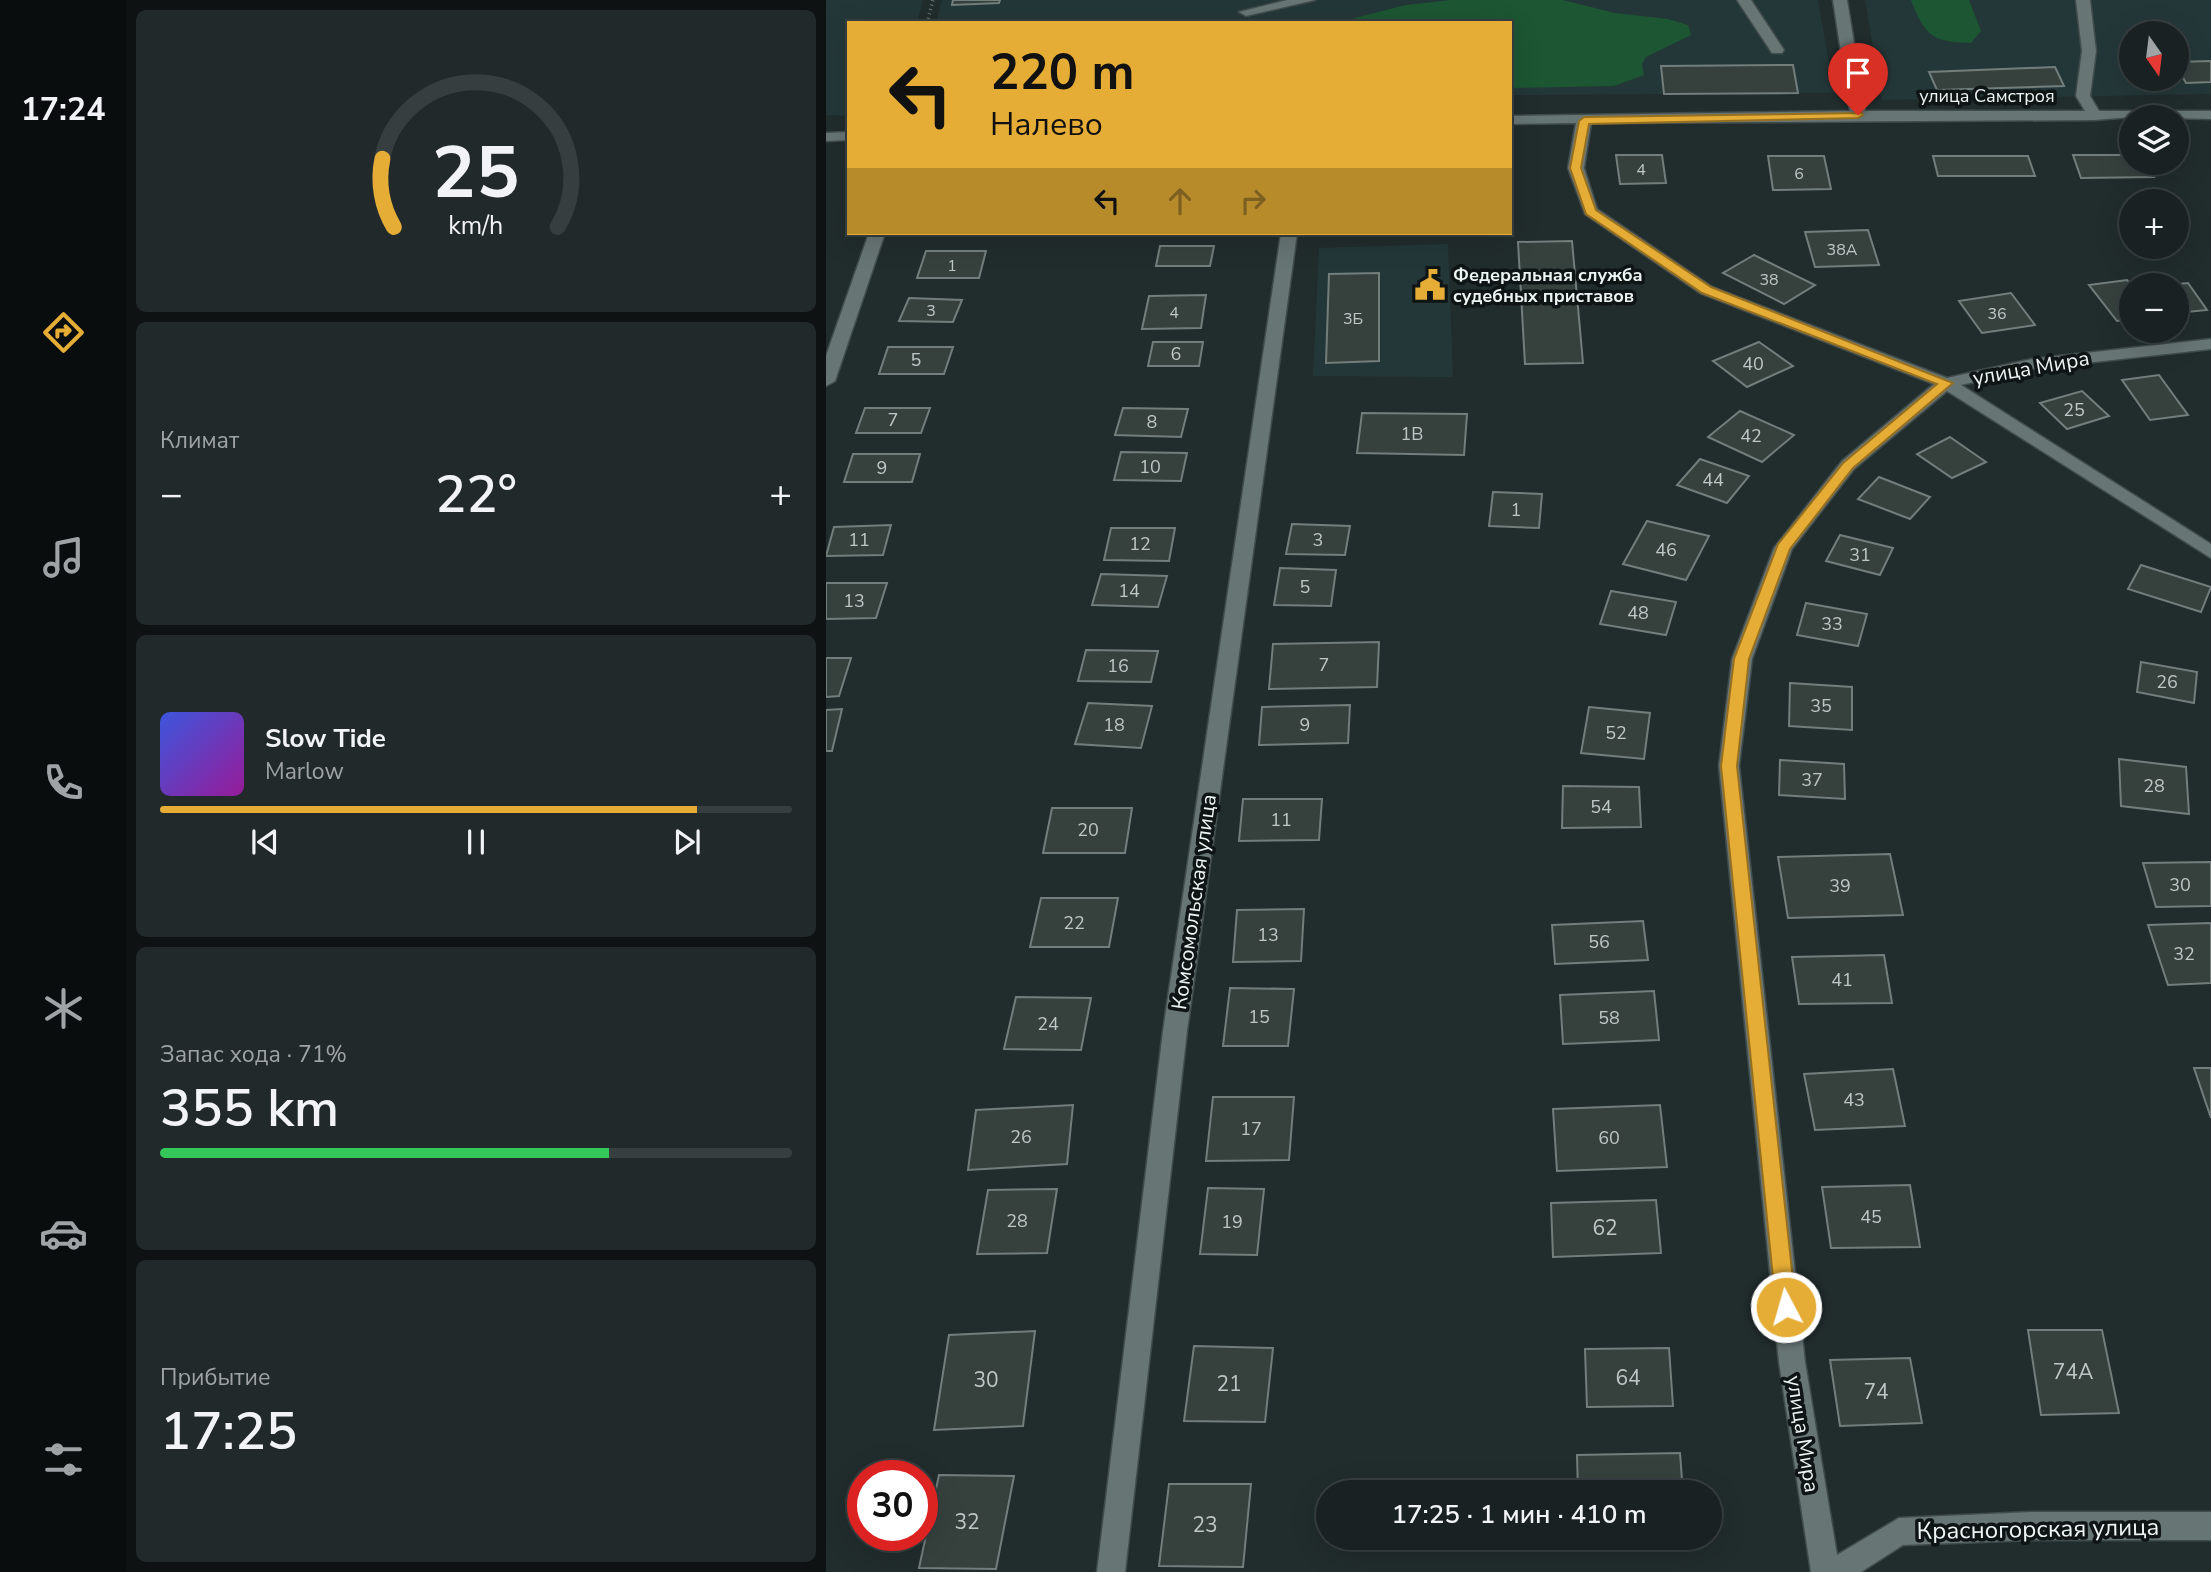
<!DOCTYPE html>
<html lang="ru">
<meta charset="utf-8">
<style>
body{margin:0;font-family:"Nunito Sans",sans-serif;background:#22292a;color:#f1f3f6;height:100vh;display:flex;flex-direction:column;font-size:26px;white-space:nowrap}
*{box-sizing:border-box;margin:0}
p{font-size:23px;color:#9fa3a5}
.icon{flex:none;width:38px;height:38px;fill:none;stroke:currentColor;stroke-width:2;stroke-linecap:round;stroke-linejoin:round}
.map{position:relative;flex:1;overflow:hidden}
.details{display:flex;flex-direction:column;gap:10px;padding:10px;background:#0e1213;width:700px}
.details>*{flex:none}
.banner{position:absolute;left:21px;top:21px;width:665px;height:214px;border-radius:0px;box-shadow:0 7px 28px #0002,0 0 0 2px #373e40;background:#e5ad35;color:#111;overflow:hidden}
.needle{width:46px;rotate:166deg}
.fabs{position:absolute;left:1293px;top:21px;display:grid;gap:14px}
.fabs a{display:grid;place-items:center;width:70px;height:70px;border-radius:50%;background:#192122;box-shadow:0 7px 28px #0002,0 0 0 2px #373e40;font-size:35px}
.speed{position:absolute;left:21px;top:1460px;display:flex;gap:14px;font-size:35px;font-weight:700;text-align:center}
.speed>*{display:grid;place-content:center;width:91px;height:91px;border-radius:50%;background:#192122;box-shadow:0 7px 28px #0002,0 0 0 2px #373e40;line-height:1}
.speed .limit{border:10px solid #d22;background:#fff;color:#111}
.pin{position:absolute;display:grid;place-items:center;width:60px;height:60px;color:#fff;margin:-72px -30px;border-radius:50% 50% 50% 0;rotate:-45deg;box-shadow:0 0 7px #0007}
.pin .icon{rotate:45deg}
.me{position:absolute;width:77px;margin:-38px;rotate:354deg;stroke-linejoin:round;filter:drop-shadow(0 0 5px #0008)}
.turn{display:flex;align-items:center;gap:24px;height:147px;padding:0 28px;font-size:32px}
.turn .icon{width:91px;height:91px;stroke-width:2.5}
.turn b{display:block;font-size:49px;line-height:60px}
.lanes{display:flex;align-items:center;height:66px;padding:0 28px;background:#0003;justify-content:center;gap:35px;direction:ltr}
.lanes .off{opacity:.35}
.big{font-size:52px;font-weight:600;line-height:1.1}
.details .widget{flex:1;display:flex;flex-direction:column;justify-content:center;gap:10px;min-width:0;padding:0 24px;border-radius:10px;background:#22292a}
.details .dial{align-items:center;gap:0}
.dial svg{height:182px;overflow:visible;fill:none;stroke:#373e40;stroke-width:7;stroke-linecap:round;text-anchor:middle}
.dial text{fill:#f1f3f6;stroke:none}
.song{display:flex;align-items:center;gap:21px}
.cover{width:84px;height:84px;border-radius:10px;background:linear-gradient(135deg,hsl(230 70% 55%),hsl(300 70% 35%))}
.played{height:7px;border-radius:4px;background:linear-gradient(90deg,#e5ad35 85%,#373e40 85%)}
.keys{display:flex;justify-content:space-around;direction:ltr}
.heat{display:flex;justify-content:space-between;align-items:center;font-size:38px;direction:ltr}
.charge{height:10px;border-radius:5px;background:linear-gradient(90deg,#34c759 71%,#373e40 0)}
.trip{position:absolute;left:490px;top:1480px;width:406px;height:70px;border-radius:35px;background:#192122;box-shadow:0 7px 28px #0002,0 0 0 2px #373e40;font-weight:600;line-height:70px;text-align:center}
main{display:flex;flex:1;min-height:0}
.tab-bar{display:flex;flex-direction:column;width:126px;justify-content:space-around;align-items:center;background:#0a0d0e;color:#9fa3a5}
.tab-bar .icon{width:49px;height:49px}
.tab-bar .on{color:#e5ad35}
.tab-bar b{font-size:32px;color:#f1f3f6}
.map>svg:first-child{display:block}
.built{fill:#243738;fill-rule:evenodd}
.green{fill:#1c5632}
.building{fill:#36413e;stroke:#727e7b;stroke-width:2}
.lines{fill:none;stroke-linecap:round;stroke-linejoin:round}
.minor-casing{stroke:#404b4b;stroke-width:3}
.path{stroke:#6c7676;stroke-width:3.5;stroke-dasharray:1 3.5;stroke-linecap:butt}
.minor{fill:#687575;fill-rule:evenodd}
.route{fill:#e5ad35;stroke:#957022;stroke-width:2}
.labels{text-anchor:middle;stroke-width:7;stroke-linejoin:round;paint-order:stroke}
.far-number-label{font-size:16px;fill:#bfc7c6}
.far-street-label{font-size:18px;fill:#edf4f4;stroke:#0f1414}
.far-poi-label{font-size:18px;font-weight:bold;fill:#edf4f4;stroke:#0f1414;text-anchor:start}
.number-label{font-size:18px;fill:#bfc7c6}
.street-label{font-size:21px;fill:#edf4f4;stroke:#0f1414}
.near-number-label{font-size:21px;fill:#bfc7c6}
.near-street-label{font-size:24px;fill:#edf4f4;stroke:#0f1414}
</style>
<main>
<nav class="tab-bar">
<b>17:24</b>
<svg class="icon on" aria-label="directions" viewBox="0 0 24 24"><path d="M12 3l9 9-9 9-9-9zM9 14v-3h6M13 9l2 2-2 2"/></svg>
<svg class="icon" aria-label="music" viewBox="0 0 24 24"><path d="M9 18V5l10-2v13"/><circle cx="6" cy="18" r="3"/><circle cx="16" cy="16" r="3"/></svg>
<svg class="icon" aria-label="phone" viewBox="0 0 24 24"><path d="M5 4h4l2 5-3 2q2 4 5 5l2-3 5 2v4C11 20 4 13 5 4z"/></svg>
<svg class="icon" aria-label="climate" viewBox="0 0 24 24"><path d="M12 3v18M4 7l16 10M4 17L20 7"/></svg>
<svg class="icon" aria-label="car" viewBox="0 0 24 24"><path d="M5 17H2v-5l4-1 3-4h7l3 4 3 1v5h-3M9 17h6M6 11h13"/><circle cx="7" cy="17" r="2"/><circle cx="17" cy="17" r="2"/></svg>
<svg class="icon" aria-label="filters" viewBox="0 0 24 24"><path d="M4 7h16M4 17h16"/><circle cx="9" cy="7" r="2"/><circle cx="15" cy="17" r="2"/></svg>
</nav>
<section class="details">
<div class="widget dial"><svg viewBox="0 0 100 80">
<path d="M14 69A42 42 0 1 1 86 69"/>
<path d="M14 69A42 42 0 0 1 9 39" stroke="#e5ad35"/>
<text x="50" y="56" font-size="32" font-weight="700">25</text>
<text x="50" y="72" font-size="11">km/h</text>
</svg></div>
<div class="widget"><p>Климат</p>
<div class="heat"><a>−</a><b class="big">22°</b><a>+</a></div>
</div>
<div class="widget">
<div class="song"><i class="cover"></i><div><b>Slow Tide</b><p>Marlow</p></div></div>
<div class="played"></div>
<div class="keys"><svg class="icon" aria-label="previous" viewBox="0 0 24 24"><path d="M18 5L8 12l10 7zM5 5v14"/></svg><svg class="icon" aria-label="pause" viewBox="0 0 24 24"><path d="M8 5v14M16 5v14"/></svg><svg class="icon" aria-label="next" viewBox="0 0 24 24"><path d="M6 5l10 7-10 7zM19 5v14"/></svg></div>
</div>
<div class="widget"><p>Запас хода · 71%</p><b class="big">355 km</b><div class="charge"></div></div>
<div class="widget"><p>Прибытие</p><b class="big">17:25</b></div>
</section>
<div class="map">
<svg width="1385" height="1572" viewBox="0 0 1385 1572">
<rect width="100%" height="100%" fill="#212c2d"/>
<g class="built">
<polygon points="0,0 97,0 91,23 23,23 23,116 0,115"/>
<polygon points="116,0 992,0 1008,93 684,95 684,23 110,23"/>
<path d="M1039,0H1385V94L1056,100ZM1306,33H1351V79H1306Z"/>
<polygon points="622,244 627,377 487,376 493,248"/>
</g>
<g class="green">
<polygon points="625,0 737,0 789,13 842,19 862,25 865,35 820,57 816,64 818,75 788,86 684,88 684,23 523,23 529,18 580,5"/>
<path d="M1085,0H1143L1155,31L1145,43C1106,42 1099,36 1085,0Z"/>
</g>
<g class="building">
<polygon points="127,0 174,0 173,3 126,5"/>
<polygon points="1385,61 1385,82 1360,83 1351,67 1351,62"/>
<polygon points="967,65 972,93 838,94 835,66"/>
<polygon points="1229,67 1238,86 1111,90 1103,72"/>
<polygon points="790,155 836,155 840,183 794,184"/>
<polygon points="1247,155 1306,155 1306,163 1322,163 1328,177 1255,178"/>
<polygon points="942,156 998,156 1005,189 947,190"/>
<polygon points="1107,156 1202,156 1209,176 1112,176"/>
<polygon points="1042,230 1053,265 989,267 979,232"/>
<polygon points="746,241 757,363 699,364 692,242"/>
<polygon points="334,246 388,246 384,266 330,266"/>
<polygon points="100,251 160,251 153,278 91,278"/>
<polygon points="928,255 989,285 958,304 897,273"/>
<polygon points="553,273 553,361 500,363 503,274"/>
<polygon points="1301,280 1306,286 1306,319 1291,321 1263,285"/>
<polygon points="1362,283 1381,310 1351,313 1351,285 1342,285"/>
<polygon points="1185,293 1209,325 1156,333 1133,301"/>
<polygon points="380,295 375,328 316,329 323,296"/>
<polygon points="83,298 136,300 127,322 73,321"/>
<polygon points="327,342 377,342 373,366 322,366"/>
<polygon points="933,342 967,366 921,387 887,361"/>
<polygon points="62,347 127,347 118,374 53,374"/>
<polygon points="1333,375 1362,415 1324,420 1296,380"/>
<polygon points="1256,391 1283,416 1241,429 1214,403"/>
<polygon points="39,408 104,408 95,433 30,433"/>
<polygon points="297,408 362,409 355,437 289,435"/>
<polygon points="914,411 968,435 936,462 882,437"/>
<polygon points="536,413 641,414 638,455 531,453"/>
<polygon points="1124,437 1160,462 1126,478 1091,454"/>
<polygon points="295,452 361,453 355,481 288,480"/>
<polygon points="27,454 94,454 86,482 18,482"/>
<polygon points="874,459 923,476 901,503 851,485"/>
<polygon points="1053,477 1104,497 1084,519 1032,499"/>
<polygon points="667,492 716,494 713,528 663,526"/>
<polygon points="821,521 883,536 860,580 797,564"/>
<polygon points="466,524 524,526 519,555 460,554"/>
<polygon points="65,525 57,555 0,556 8,527"/>
<polygon points="285,528 349,528 343,561 278,560"/>
<polygon points="1014,535 1067,548 1054,575 1000,561"/>
<polygon points="1315,565 1385,587 1375,612 1302,589"/>
<polygon points="454,568 510,570 505,606 448,605"/>
<polygon points="275,574 341,576 332,607 266,605"/>
<polygon points="0,583 61,583 50,618 0,619"/>
<polygon points="785,591 850,602 840,635 774,624"/>
<polygon points="980,603 1041,614 1032,646 971,635"/>
<polygon points="553,642 551,687 443,689 447,644"/>
<polygon points="260,650 332,651 325,682 252,681"/>
<polygon points="0,658 25,658 13,696 0,697"/>
<polygon points="1315,662 1371,672 1368,703 1311,692"/>
<polygon points="964,683 1026,687 1026,730 963,726"/>
<polygon points="262,703 326,706 315,748 249,744"/>
<polygon points="524,705 522,743 433,745 436,707"/>
<polygon points="763,707 824,713 818,759 755,753"/>
<polygon points="16,709 6,751 0,751 0,710"/>
<polygon points="1293,759 1360,767 1363,814 1295,806"/>
<polygon points="954,760 1018,764 1019,799 953,795"/>
<polygon points="737,786 813,787 815,827 736,828"/>
<polygon points="417,799 496,799 493,840 413,841"/>
<polygon points="226,808 306,808 299,853 217,853"/>
<polygon points="1064,854 1077,915 962,918 952,857"/>
<polygon points="1385,862 1385,906 1330,907 1317,863"/>
<polygon points="215,898 292,898 283,947 204,947"/>
<polygon points="478,909 475,961 407,962 411,910"/>
<polygon points="817,921 822,960 729,964 726,925"/>
<polygon points="1385,923 1385,983 1342,985 1322,925"/>
<polygon points="1058,955 1066,1003 973,1004 966,957"/>
<polygon points="404,988 468,989 462,1046 397,1046"/>
<polygon points="828,991 833,1040 737,1044 734,995"/>
<polygon points="190,997 265,998 255,1050 178,1049"/>
<polygon points="1368,1068 1385,1068 1385,1118"/>
<polygon points="1067,1069 1079,1126 989,1130 978,1074"/>
<polygon points="387,1097 468,1097 463,1160 380,1161"/>
<polygon points="247,1105 241,1164 142,1170 150,1110"/>
<polygon points="834,1105 841,1167 731,1171 727,1109"/>
<polygon points="1084,1185 1094,1247 1005,1248 996,1187"/>
<polygon points="382,1188 438,1189 431,1255 374,1254"/>
<polygon points="231,1189 221,1253 151,1254 162,1190"/>
<polygon points="830,1200 835,1253 727,1257 725,1203"/>
<polygon points="1202,1330 1276,1330 1293,1413 1215,1415"/>
<polygon points="209,1331 197,1426 108,1430 123,1335"/>
<polygon points="368,1346 447,1348 439,1422 358,1421"/>
<polygon points="843,1348 847,1406 761,1407 759,1349"/>
<polygon points="1084,1358 1096,1423 1014,1426 1004,1360"/>
<polygon points="854,1453 857,1493 752,1493 751,1455"/>
<polygon points="113,1475 188,1476 170,1569 93,1568"/>
<polygon points="343,1484 425,1484 417,1567 333,1566"/>
</g>
<g class="lines">
<defs>
<g id="minor">
<polygon points="461,0 489,0 420,16 413,12"/>
<polygon points="911,0 925,0 958,50 956,53 946,53"/>
<polygon points="1007,0 1021,0 1039,111 1259,111 1250,96 1256,51 1250,0 1264,0 1270,51 1264,96 1273,111 1385,111 1385,119 1306,117 1269,120 765,123 758,168 771,209 886,287 1121,378 1206,359 1385,339 1385,349 1206,369 1135,385 1385,544 1385,558 1121,391 1028,469 966,549 926,659 913,766 979,1362 1011,1555 1073,1518 1205,1512 1385,1512 1385,1540 1205,1540 1077,1545 1035,1572 985,1572 953,1362 893,766 906,659 948,548 1016,461 1108,384 874,293 759,214 742,168 750,123 684,124 684,116 1024,111"/>
<polygon points="23,132 23,140 0,141 0,133"/>
<polygon points="43,233 59,233 9,381 0,386 0,356"/>
<polygon points="455,233 471,233 361,1031 299,1572 271,1572 337,1031"/>
</g>
</defs>
<use href="#minor" class="minor-casing"/>
<polyline class="path" points="101,23 107,0"/>
<use href="#minor" class="minor"/>
</g>
<polygon class="route" points="1036,113 1037,115 1032,118 763,124 755,168 770,210 885,287 1127,383 1027,468 964,549 923,659 911,766 970,1307 967,1313 960,1316 953,1313 950,1307 895,766 908,659 952,544 1017,463 1111,384 876,293 760,214 744,168 753,121 758,117"/>
<defs>
<symbol id="civic-bare" viewBox="-9 -9 18 18"><path d="M-.6-6.5H3V-4.5H.6V-3L4-1V1h2V6H-6V1h2V-1L-.6-3ZM-1.2 2.5V6h2.4V2.5Z" fill="#e5ad35" stroke="#0f1414" stroke-width="2.5" paint-order="stroke"/></symbol>
</defs>
<g fill-rule="evenodd">
<use href="#civic-bare" x="582" y="263" width="44" height="44"/>
</g>
<g class="labels">
<g class="far-number-label">
<text x="815" y="175">4</text>
<text x="973" y="179">6</text>
<text x="1016" y="255">38А</text>
<text x="126" y="271">1</text>
<text x="943" y="285">38</text>
<text x="105" y="316">3</text>
<text x="348" y="318">4</text>
<text x="1171" y="319">36</text>
<text x="527" y="324">3Б</text>
</g>
<g class="far-street-label">
<text x="1161" y="102">улица Самстроя</text>
</g>
<g class="far-poi-label">
<text x="627" y="281">Федеральная служба<tspan x="627" dy="21">судебных приставов</tspan></text>
</g>
<g class="number-label">
<text x="350" y="360">6</text>
<text x="90" y="366">5</text>
<text x="927" y="370">40</text>
<text x="1248" y="416">25</text>
<text x="67" y="426">7</text>
<text x="326" y="428">8</text>
<text x="586" y="440">1В</text>
<text x="925" y="442">42</text>
<text x="324" y="473">10</text>
<text x="56" y="474">9</text>
<text x="887" y="486">44</text>
<text x="690" y="516">1</text>
<text x="33" y="546">11</text>
<text x="492" y="546">3</text>
<text x="314" y="550">12</text>
<text x="840" y="556">46</text>
<text x="1034" y="561">31</text>
<text x="479" y="593">5</text>
<text x="303" y="597">14</text>
<text x="28" y="607">13</text>
<text x="812" y="619">48</text>
<text x="1006" y="630">33</text>
<text x="498" y="671">7</text>
<text x="292" y="672">16</text>
<text x="1341" y="688">26</text>
<text x="995" y="712">35</text>
<text x="288" y="731">18</text>
<text x="479" y="731">9</text>
<text x="790" y="739">52</text>
<text x="986" y="786">37</text>
<text x="1328" y="792">28</text>
<text x="775" y="813">54</text>
<text x="455" y="826">11</text>
<text x="262" y="836">20</text>
<text x="1354" y="891">30</text>
<text x="1014" y="892">39</text>
<text x="248" y="929">22</text>
<text x="442" y="941">13</text>
<text x="773" y="948">56</text>
<text x="1358" y="960">32</text>
<text x="1016" y="986">41</text>
<text x="433" y="1023">15</text>
<text x="783" y="1024">58</text>
<text x="222" y="1030">24</text>
<text x="1028" y="1106">43</text>
<text x="425" y="1135">17</text>
<text x="195" y="1143">26</text>
<text x="783" y="1144">60</text>
<text x="1045" y="1223">45</text>
<text x="191" y="1227">28</text>
<text x="406" y="1228">19</text>
</g>
<g class="street-label">
<text transform="translate(1205 368) rotate(-10)" y="7">улица Мира</text>
<text transform="translate(368 902) rotate(-82)" y="7">Комсомольская улица</text>
<text transform="translate(977 1434) rotate(81)" y="7">улица Мира</text>
</g>
<g class="near-number-label">
<text x="779" y="1235">62</text>
<text x="1247" y="1379">74А</text>
<text x="802" y="1385">64</text>
<text x="160" y="1387">30</text>
<text x="403" y="1391">21</text>
<text x="1050" y="1399">74</text>
<text x="141" y="1529">32</text>
<text x="379" y="1532">23</text>
</g>
<g class="near-street-label">
<text transform="translate(1212 1529) rotate(-1)" y="8">Красногорская улица</text>
</g>
</g>
</svg>
<div class="fabs">
<a><svg class="needle" viewBox="-14 -14 28 28"><path d="M0-13l5 13h-10z" fill="#e53935"/><path d="M0 13l5-13h-10z" fill="#9fa3a5"/></svg></a>
<a><svg class="icon" aria-label="layers" viewBox="0 0 24 24"><path d="M12 4l9 5-9 5-9-5zM3 14l9 5 9-5"/></svg></a>
<a>+</a>
<a>−</a>
</div>
<div class="speed"><div class="limit">30</div></div>
<div class="pin" style="left:1032px;top:115px;background:#d93025"><svg class="icon" aria-label="arrive" viewBox="0 0 24 24"><path d="M6 21V4h12l-3 4 3 4H6"/></svg></div>
<svg class="me" style="left:960px;top:1307px" viewBox="-20 -20 40 40"><circle r="17" fill="#e5ad35" stroke="#fff" stroke-width="3"/><path d="M0-11L8 9 0 5-8 9z" fill="#fff"/></svg>
<div class="trip">17:25 · 1 мин · 410 m</div>
<div class="banner">
<div class="turn"><svg class="icon" aria-label="left" viewBox="0 0 24 24"><path d="M17 20v-9H6M10 6l-5 5 5 5"/></svg><div><b>220 m</b>Налево</div></div>
<div class="lanes"><svg class="icon" aria-label="left" viewBox="0 0 24 24"><path d="M17 20v-9H6M10 6l-5 5 5 5"/></svg><svg class="icon off" aria-label="ahead" viewBox="0 0 24 24"><path d="M12 20V5M6 11l6-6 6 6"/></svg><svg class="icon off" aria-label="right" viewBox="0 0 24 24"><path d="M7 20v-9h11M14 6l5 5-5 5"/></svg></div>
</div>
</div>
</main>
